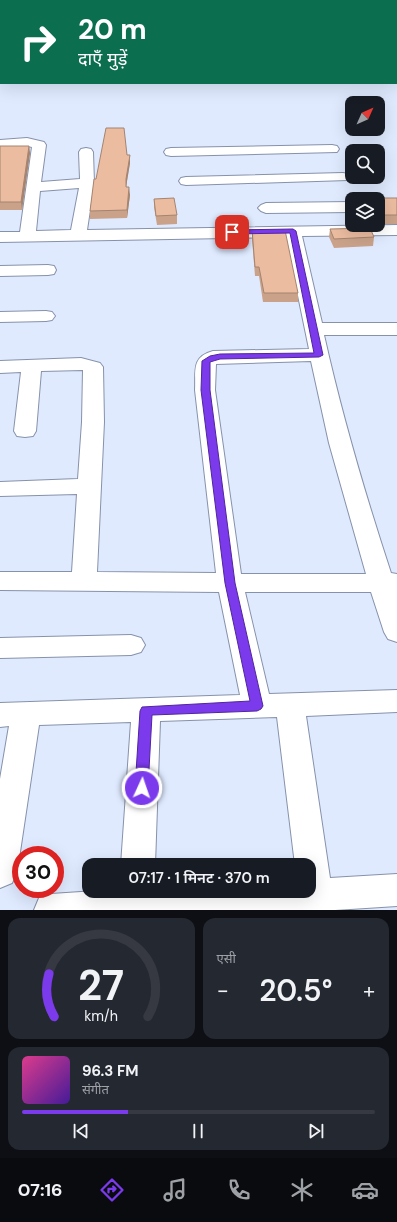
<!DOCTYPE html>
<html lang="hi">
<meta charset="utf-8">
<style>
body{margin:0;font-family:"DM Sans","Noto Sans Devanagari",sans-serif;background:#242831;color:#f1f3f6;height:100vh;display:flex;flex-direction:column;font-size:15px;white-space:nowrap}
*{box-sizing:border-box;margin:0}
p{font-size:13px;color:#9ea1a6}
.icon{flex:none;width:22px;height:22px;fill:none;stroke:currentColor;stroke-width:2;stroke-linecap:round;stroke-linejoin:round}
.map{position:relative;height:910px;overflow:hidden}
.side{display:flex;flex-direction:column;gap:8px;padding:8px;background:#0d0f14;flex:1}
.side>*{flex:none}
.guide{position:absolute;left:0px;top:0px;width:397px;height:84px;box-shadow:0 4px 16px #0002;background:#0b6e4f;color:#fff;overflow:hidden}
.needle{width:26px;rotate:45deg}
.controls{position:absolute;left:345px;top:96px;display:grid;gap:8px}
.controls a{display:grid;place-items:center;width:40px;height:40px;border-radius:8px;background:#171b24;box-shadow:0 4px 16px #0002;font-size:20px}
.speed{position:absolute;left:12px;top:846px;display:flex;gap:8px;font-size:20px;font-weight:700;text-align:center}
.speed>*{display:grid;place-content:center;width:52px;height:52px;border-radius:50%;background:#171b24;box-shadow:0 4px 16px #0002;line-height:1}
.speed .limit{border:6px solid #d22;background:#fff;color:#111}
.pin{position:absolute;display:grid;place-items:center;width:34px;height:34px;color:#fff;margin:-17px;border-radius:8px;box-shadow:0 2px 6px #0006}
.me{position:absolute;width:44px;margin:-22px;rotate:3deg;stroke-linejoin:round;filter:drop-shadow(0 0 3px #0008)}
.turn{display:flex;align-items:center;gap:14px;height:84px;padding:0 12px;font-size:18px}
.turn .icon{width:52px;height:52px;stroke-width:2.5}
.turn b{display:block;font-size:28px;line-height:34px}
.big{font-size:30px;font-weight:600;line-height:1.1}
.side .tile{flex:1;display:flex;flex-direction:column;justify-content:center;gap:6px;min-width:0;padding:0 14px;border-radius:12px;background:#242831}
.side .dial{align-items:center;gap:0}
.dial svg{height:104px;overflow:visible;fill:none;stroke:#363941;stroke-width:7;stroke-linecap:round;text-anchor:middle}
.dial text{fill:#f1f3f6;stroke:none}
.song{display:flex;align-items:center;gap:12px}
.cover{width:48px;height:48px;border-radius:6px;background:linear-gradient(135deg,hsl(330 70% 55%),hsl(260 70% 35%))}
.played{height:4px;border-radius:2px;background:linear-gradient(90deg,#7c3aed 30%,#363941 30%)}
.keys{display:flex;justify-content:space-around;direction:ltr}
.heat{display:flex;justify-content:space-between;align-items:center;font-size:22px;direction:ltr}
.side .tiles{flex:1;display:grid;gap:8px;grid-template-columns:1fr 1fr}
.tile:last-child{grid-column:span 2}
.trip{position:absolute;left:82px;top:858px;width:234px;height:40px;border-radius:12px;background:#171b24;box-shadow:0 4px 16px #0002;font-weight:600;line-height:40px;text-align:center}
.tab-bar{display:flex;height:64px;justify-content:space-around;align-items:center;background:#090b0e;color:#9ea1a6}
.tab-bar .icon{width:28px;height:28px}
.tab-bar .on{color:#7c3aed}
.tab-bar b{font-size:18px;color:#f1f3f6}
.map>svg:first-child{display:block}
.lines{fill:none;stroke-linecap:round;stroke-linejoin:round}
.minor-casing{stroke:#8692aa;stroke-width:2}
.minor{fill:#fff;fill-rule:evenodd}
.wall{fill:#caa28a}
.shaded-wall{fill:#a48470}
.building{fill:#ebbca0;stroke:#a48470}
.route{fill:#7c3aed;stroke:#51269a}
</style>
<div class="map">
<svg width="397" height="910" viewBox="0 0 397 910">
<rect width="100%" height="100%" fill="#dfeaff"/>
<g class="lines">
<defs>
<g id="minor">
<polygon points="383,0 393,0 394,1 384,1"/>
<rect x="396" y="13" width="1" height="8"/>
<path d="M27,138L44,142L46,145L41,182L80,179L79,152L81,149L86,148L91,149L93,152L94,183L87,230L397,225V235L302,236L322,323H397V335H324C342,415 365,494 391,573L397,574V642L388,639L384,632L371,592H245L269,694L397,690V712L306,716L330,878L397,874V906L335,910H34L39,898L51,894L96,891H309V865H295L277,717L160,721L155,865H121L131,722L39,725L17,872L12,883L0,888V779L9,726L0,727V703L240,695L219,592L0,590V572H72L77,494L0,496V482L78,479L82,422L83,370L41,371L36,431L33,436L25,437L17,436L14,431L21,372L0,373V361L81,358L100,363L103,367L104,422L97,572L216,573L195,390C196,371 191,357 213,351L309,349L286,237L0,242V232H20L32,147L27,146L0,148V140ZM79,188L71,230L36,231L40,191ZM311,361L329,443L366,574H241L215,390L216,364Z"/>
<polygon points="332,145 337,146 339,149 337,152 171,156 166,155 164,152 166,149 171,148"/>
<polygon points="343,173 348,174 350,177 348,180 186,185 181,184 179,181 181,178 186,177"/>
<polygon points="352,202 352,212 266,213 261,211 258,208 261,205 266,203"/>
<polygon points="48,265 54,266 56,270 54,274 48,275 0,276 0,266"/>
<polygon points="46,311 52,312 55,316 52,320 46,321 0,322 0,312"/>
<polygon points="131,635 141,638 145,645 141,652 131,655 0,658 0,638"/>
</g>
</defs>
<use href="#minor" class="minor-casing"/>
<use href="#minor" class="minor"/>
</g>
<g class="wall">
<polygon points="0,146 29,146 30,153 22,210 0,210"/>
<polygon points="130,155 130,163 126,187 130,195 127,218 90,219 90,211 96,179"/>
<polygon points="374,198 397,198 397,224 378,224 378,199 374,199"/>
<polygon points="154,199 177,215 177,224 157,225 154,207"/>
<polygon points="330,229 374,237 373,246 334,248 329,237"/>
<polygon points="252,230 298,293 298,302 263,302 259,276 255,276 252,239"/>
</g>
<g class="shaded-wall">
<polygon points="29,146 30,153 22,210 21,202"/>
<polygon points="130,155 130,163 126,187 126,195 126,179"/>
<polygon points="129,187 130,195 127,218 127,210"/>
</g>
<g class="building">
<polygon points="106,128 124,128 127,155 130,155 126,179 126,187 129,187 127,210 90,211 94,179 96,179"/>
<polygon points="0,146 29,146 21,202 0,202"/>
<polygon points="174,198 177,215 156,216 154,199"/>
<polygon points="374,198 397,198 397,215 378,215 378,199 375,199"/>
<polygon points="370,228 374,237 334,239 330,229"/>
<polygon points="252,230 285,230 298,293 264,293 259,267 255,267"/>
</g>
<polygon class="route" points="293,229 296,231 323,355 319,357 220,359 210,362 210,390 235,583 263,706 261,709 257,711 152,715 148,788 146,792 142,793 137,792 135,788 140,711 142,707 250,701 225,583 201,390 202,361 210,356 220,354 314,353 290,233 232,234 228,232 232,230"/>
</svg>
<div class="controls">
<a><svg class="needle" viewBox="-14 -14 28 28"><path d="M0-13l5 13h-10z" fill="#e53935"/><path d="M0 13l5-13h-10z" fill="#9ea1a6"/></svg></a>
<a><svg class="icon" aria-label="search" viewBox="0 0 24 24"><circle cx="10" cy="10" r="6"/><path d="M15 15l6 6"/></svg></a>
<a><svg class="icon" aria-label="layers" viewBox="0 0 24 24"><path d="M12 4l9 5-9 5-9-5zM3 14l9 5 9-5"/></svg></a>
</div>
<div class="speed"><div class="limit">30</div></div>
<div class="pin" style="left:232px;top:232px;background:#d93025"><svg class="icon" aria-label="arrive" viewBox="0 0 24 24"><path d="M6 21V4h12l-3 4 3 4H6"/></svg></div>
<svg class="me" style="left:142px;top:788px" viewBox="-20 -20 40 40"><circle r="17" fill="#7c3aed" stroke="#fff" stroke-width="3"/><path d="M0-11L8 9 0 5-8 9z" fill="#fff"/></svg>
<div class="trip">07:17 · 1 मिनट · 370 m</div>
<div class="guide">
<div class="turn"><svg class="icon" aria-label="right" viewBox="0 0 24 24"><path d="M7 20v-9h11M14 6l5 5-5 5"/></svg><div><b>20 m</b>दाएँ मुड़ें</div></div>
</div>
</div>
<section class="side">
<div class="tiles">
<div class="tile dial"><svg viewBox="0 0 100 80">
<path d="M14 69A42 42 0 1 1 86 69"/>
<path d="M14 69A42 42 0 0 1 10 36" stroke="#7c3aed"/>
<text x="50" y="56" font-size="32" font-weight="700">27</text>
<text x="50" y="72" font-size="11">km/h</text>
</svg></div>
<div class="tile"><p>एसी</p>
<div class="heat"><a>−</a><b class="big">20.5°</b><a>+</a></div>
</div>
<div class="tile">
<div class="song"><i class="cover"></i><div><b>96.3 FM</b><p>संगीत</p></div></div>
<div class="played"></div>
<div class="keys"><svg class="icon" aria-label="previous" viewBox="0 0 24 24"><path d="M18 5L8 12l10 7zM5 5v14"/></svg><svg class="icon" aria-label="pause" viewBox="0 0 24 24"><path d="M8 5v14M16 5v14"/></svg><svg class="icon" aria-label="next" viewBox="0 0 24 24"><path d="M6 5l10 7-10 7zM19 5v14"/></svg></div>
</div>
</div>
</section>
<nav class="tab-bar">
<b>07:16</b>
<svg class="icon on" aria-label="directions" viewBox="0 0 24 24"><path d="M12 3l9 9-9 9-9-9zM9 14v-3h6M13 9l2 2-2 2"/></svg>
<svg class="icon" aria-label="music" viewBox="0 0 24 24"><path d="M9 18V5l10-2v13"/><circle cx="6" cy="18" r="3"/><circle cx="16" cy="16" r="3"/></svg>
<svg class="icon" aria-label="phone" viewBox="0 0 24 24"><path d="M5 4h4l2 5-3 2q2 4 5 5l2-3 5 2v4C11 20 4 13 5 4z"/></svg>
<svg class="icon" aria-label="climate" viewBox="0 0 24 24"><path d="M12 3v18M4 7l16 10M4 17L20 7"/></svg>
<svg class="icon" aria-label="car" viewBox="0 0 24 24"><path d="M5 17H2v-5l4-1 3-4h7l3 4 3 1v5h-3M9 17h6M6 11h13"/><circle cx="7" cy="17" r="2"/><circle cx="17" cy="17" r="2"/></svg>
</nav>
